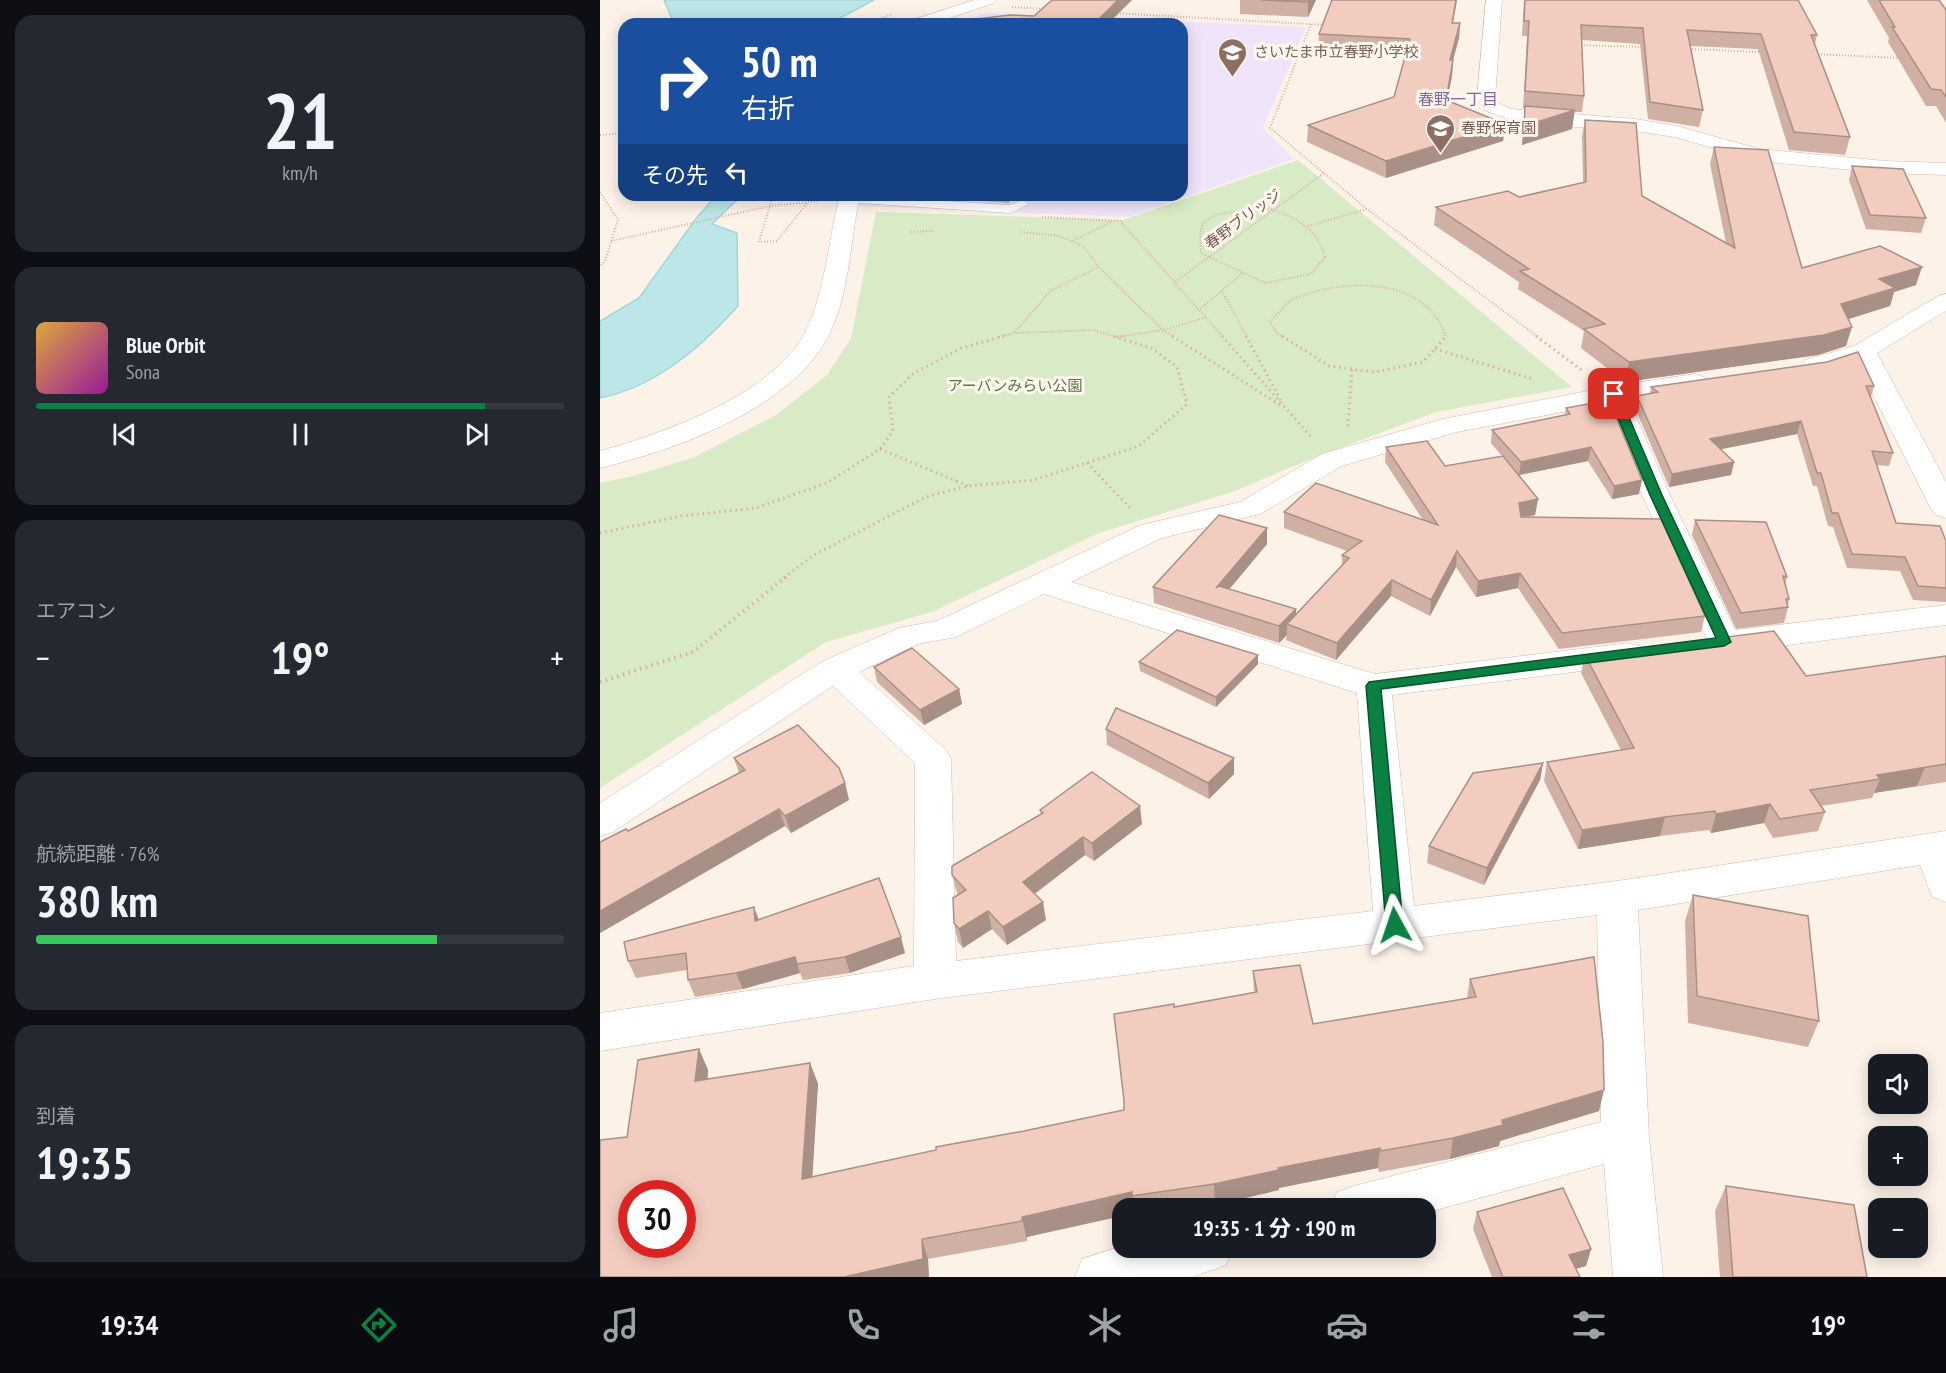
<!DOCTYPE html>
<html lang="ja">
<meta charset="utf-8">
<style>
body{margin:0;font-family:"PT Sans Narrow","Noto Sans JP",sans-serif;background:#242831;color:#f1f3f6;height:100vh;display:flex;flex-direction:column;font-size:22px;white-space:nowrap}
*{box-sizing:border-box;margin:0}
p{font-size:20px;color:#9ea1a6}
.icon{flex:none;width:33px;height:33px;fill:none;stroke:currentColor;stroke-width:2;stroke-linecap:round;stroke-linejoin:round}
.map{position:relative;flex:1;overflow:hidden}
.panel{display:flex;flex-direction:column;gap:15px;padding:15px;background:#0d0f14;width:600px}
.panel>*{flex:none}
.top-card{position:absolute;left:18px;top:18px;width:570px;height:183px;border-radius:18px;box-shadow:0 3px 15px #0003;background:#1a4fa0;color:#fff;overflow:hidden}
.buttons{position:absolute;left:1268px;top:1054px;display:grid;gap:12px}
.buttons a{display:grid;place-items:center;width:60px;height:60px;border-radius:12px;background:#171b24;box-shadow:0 3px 15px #0003;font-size:30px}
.speed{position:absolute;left:18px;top:1180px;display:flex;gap:12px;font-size:30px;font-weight:700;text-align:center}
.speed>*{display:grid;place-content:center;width:78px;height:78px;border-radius:50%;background:#171b24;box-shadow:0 3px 15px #0003;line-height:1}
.speed .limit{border:9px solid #d22;background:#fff;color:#111}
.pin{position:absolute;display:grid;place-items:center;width:51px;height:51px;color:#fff;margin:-26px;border-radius:12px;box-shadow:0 3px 9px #0006}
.me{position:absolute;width:66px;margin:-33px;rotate:355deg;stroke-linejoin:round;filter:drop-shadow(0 0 4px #0008)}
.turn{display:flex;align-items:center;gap:21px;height:126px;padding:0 24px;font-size:27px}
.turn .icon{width:78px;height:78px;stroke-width:2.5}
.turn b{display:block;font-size:42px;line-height:51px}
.then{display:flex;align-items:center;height:57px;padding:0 24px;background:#0003;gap:12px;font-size:22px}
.big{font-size:45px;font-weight:700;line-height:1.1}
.panel .widget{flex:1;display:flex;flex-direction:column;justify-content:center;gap:9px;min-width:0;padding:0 21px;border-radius:18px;background:#242831}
.panel .dial{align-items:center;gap:0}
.dial b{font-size:78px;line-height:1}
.song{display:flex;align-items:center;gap:18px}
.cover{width:72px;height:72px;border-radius:9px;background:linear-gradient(135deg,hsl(40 70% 55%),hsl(300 70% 35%))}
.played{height:6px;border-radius:3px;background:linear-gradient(90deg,#0b8043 85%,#363941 85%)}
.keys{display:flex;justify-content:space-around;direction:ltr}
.heat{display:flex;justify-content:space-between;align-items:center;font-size:33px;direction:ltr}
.charge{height:9px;border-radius:4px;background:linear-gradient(90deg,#34c759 76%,#363941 0)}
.trip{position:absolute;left:512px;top:1198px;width:324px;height:60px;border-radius:18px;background:#171b24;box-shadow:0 3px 15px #0003;font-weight:700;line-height:60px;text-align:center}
.menu{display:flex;height:96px;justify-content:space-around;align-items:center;background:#090b0e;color:#9ea1a6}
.menu .icon{width:42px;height:42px}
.menu .active{color:#0b8043}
.menu b{font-size:27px;color:#f1f3f6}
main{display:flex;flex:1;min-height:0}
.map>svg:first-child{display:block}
.education{fill:#efe4f9}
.green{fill:#d9ebc6}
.water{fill:#bce6e7;stroke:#a2d7d9;stroke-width:1.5}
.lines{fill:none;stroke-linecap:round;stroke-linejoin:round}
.lane-casing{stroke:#d1bbb0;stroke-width:1}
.street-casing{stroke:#d1bbb0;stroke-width:1}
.secondary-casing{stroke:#d4baad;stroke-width:1}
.path-far2{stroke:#d8b0a2;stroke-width:2;stroke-dasharray:1 2;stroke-linecap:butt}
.path-far1{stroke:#d8b0a2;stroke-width:3;stroke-dasharray:1.5 4;stroke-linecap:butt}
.path{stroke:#d8b0a2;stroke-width:4;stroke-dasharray:1.5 4.5;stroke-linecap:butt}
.lane{fill:#fff;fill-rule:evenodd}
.street{fill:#fff;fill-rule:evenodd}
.secondary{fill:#fff;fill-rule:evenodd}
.path-bridge{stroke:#d8b0a2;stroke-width:2;stroke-dasharray:1 2;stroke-linecap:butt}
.wall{fill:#d0b0a4}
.shaded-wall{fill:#a99086}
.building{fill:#f2cdbf;stroke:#a99086;stroke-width:1.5;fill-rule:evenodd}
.route{fill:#0b8043;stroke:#07532c;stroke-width:1.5}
.labels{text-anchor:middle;stroke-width:6;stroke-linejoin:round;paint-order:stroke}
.far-education-label{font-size:15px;fill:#785e54;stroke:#fff7ef;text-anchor:start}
.far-street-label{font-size:15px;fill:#77564b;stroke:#fff7ef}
.far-park-label{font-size:15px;fill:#577740;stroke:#fff7ef}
.far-neighbourhood-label{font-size:16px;fill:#83679a;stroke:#fff7ef}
</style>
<main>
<section class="panel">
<div class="widget dial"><b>21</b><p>km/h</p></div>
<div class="widget">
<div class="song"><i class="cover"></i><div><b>Blue Orbit</b><p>Sona</p></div></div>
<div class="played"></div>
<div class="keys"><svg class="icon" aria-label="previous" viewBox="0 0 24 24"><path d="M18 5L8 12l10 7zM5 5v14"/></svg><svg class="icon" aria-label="pause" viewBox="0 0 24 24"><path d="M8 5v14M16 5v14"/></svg><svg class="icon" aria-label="next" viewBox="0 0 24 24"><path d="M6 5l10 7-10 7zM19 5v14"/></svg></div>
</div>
<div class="widget"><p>エアコン</p>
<div class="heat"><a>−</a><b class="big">19°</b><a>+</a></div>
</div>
<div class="widget"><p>航続距離 · 76%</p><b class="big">380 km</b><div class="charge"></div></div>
<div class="widget"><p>到着</p><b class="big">19:35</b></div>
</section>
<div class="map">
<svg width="1346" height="1277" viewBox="0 0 1346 1277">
<rect width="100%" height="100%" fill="#fdf2e8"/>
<polygon class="education" points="385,13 706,27 663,128 694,159 529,217 259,206 262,195 582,195 582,24 354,24"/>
<polygon class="green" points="698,160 972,387 836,412 716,457 632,492 499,533 332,612 226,642 0,788 0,483 33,476 92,458 176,415 227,375 251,338 276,212 523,220"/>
<g class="water">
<polygon points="64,0 274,0 229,24 74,24"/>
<path d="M116,195H142L112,224L137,233L138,306C101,347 56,387 0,398V321L39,298L95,220Z"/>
</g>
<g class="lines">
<defs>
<polygon id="lane" points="249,195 409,205 423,200 429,204 410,213 245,202 243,199"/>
<g id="street">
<polygon points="886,0 902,0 895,99 898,103 911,109 1035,119 1077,126 1159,149 1285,161 1346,163 1346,175 1285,173 1158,161 1075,137 1035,131 921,123 886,111 877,99"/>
<polygon points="1346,294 1346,311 1277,353 1346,482 1346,518 1336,515 1331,509 1256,361 1214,373 1205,370 1201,365 1205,360 1254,346 1338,296"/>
<path d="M1095,374L1104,377L1108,382L1104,387L1029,400L1070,495L1135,630L1346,605V625L1124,653L1112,650L1042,495L1005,404L857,432L742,466L660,514L562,538L471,582L775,674L1028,643L1040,646L1045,654L1040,662L1028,665L792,695L814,906L1017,881L1346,831V902L1332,897L1320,865L1038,910L1049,1137L1063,1277H1013L1004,1164L825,1213V1209H729L737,1192L754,1186L1001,1122L997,915L335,999L0,1051V1013L314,966L315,763L233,686L13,832L0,836V803L223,661L299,628L337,621L541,525L640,502L722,454L843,419L1014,386ZM444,594L757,693L773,911L356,961L351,759L346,750L259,672L318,644L356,637Z"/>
<polygon points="522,1246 522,1248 633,1248 626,1265 592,1277 475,1277 482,1259"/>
</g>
<g id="secondary">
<polygon points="374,0 397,0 394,3 332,24 308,24 310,21"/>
<path d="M240,195H260C250,240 250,291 230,333C194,408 76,450 0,468V451C62,434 176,393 205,332C226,290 228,240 240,195Z"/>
</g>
</defs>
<use href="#lane" class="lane-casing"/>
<use href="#street" class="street-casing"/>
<use href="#secondary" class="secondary-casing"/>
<g class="path-far2">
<polyline points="412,7 447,9"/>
<polyline points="514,13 725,25"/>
<polyline points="268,24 292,14"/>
<polyline points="711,24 670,128 767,209 938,337"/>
<polyline points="978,45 1046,47"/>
<polyline points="1086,49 1162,52"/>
<polyline points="1215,54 1300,58"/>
<polyline points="0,135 24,133"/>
<polyline points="0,192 18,220 5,261 0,266"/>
<polyline points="173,195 159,242 177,241 208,202"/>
<path d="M662,207C692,215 716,225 725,257L711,274L665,283L601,253L600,235L603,223L615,215Z"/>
<polyline points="442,217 520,221 623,337"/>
<polyline points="708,226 767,209"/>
<polyline points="311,232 333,231"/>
<polyline points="421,232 459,236 483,246 499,267 563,330 575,337"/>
<polyline points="11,241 170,206 219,201"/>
<polyline points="472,241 511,222"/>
<polyline points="622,291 647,337"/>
<polyline points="600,309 643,273"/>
<polyline points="415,332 450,291 499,267"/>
<polyline points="399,337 415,333 493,330 517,337"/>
<polyline points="517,337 563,330 607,317"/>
<path d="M684,337L677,333L670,322C677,315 685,303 693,299C744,278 826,275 846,337"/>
</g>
<g class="path-far1">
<polyline points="572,336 680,405"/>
<polyline points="622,336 712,438"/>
<polyline points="646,336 681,401"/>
<polyline points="682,336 729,366 775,372 823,362 846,336"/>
<polyline points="936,336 984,372"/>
<polyline points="517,337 524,336"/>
<polyline points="835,349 933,379"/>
<polyline points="748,426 752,369"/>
<polyline points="280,449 368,486"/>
<polyline points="487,463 530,508"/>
<polyline points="0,533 81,516 156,508 227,483 280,449 293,431 289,397 313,374 361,348 404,336"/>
<polyline points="184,578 212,556 326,497 368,486 434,480 539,446 587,404 577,367 551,348 512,336"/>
</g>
<polyline class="path" points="0,682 93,652 186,577"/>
<use href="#lane" class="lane"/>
<use href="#street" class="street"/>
<use href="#secondary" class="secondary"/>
<polyline class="path-bridge" points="575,282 724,173"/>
</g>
<g class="wall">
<polygon points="640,0 716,0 708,17 640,14"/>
<polygon points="732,0 857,0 853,23 860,23 859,38 853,60 852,76 847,101 905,124 903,141 786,178 707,142 708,125 794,97 806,54 718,49 719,34"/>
<polygon points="924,0 1217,35 1215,44 1250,137 1245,155 1189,150 1158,49 1090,46 1103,110 1099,127 1048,119 1040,44 981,40 984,96 982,112 974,112 972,129 922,145 925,108 923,108 927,36 922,36"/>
<polygon points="1267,0 1339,0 1346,10 1346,123 1336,106 1326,106 1288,42 1289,38"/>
<polygon points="985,120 1042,196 1126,243 1110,164 1114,147 1202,268 1316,285 1294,292 1290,306 1248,319 1246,346 1218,355 1025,382 981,348 984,331 918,289 919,282 834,225 836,207 919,197 983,182 982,136"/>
<polygon points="1252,166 1326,218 1321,233 1266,229 1249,180"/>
<polygon points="370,195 413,195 408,203 371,200"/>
<polygon points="1274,386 1271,397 1293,453 1289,466 1277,465 1296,523 1346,541 1346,602 1313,600 1300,571 1247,568 1233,527 1228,526 1217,486 1213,486 1197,434 1121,449 1134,462 1131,475 1069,487 1035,408 1037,396 1050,393 1051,387"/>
<polygon points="966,408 1039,494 1012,499 988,461 919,475 938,499 935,515 924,517 1105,616 1101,632 959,649 918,588 876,597 856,567 830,616 791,596 736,660 686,640 687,635 679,643 554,603 553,587 667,528 667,544 629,589 696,609 696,615 742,566 742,555 747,551 684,528 684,512 823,520 785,462 786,447 845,466 902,456 891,443 892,430 965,415"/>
<polygon points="1095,520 1187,577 1185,585 1189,599 1188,604 1188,607 1184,623 1136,629 1092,535"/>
<polygon points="658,655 658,664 616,707 540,671 539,662"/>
<polygon points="985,655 1206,676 1346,656 1346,782 1274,793 1272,798 1221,806 1225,812 1218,831 1173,838 1164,823 1111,833 1109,830 1060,836 978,849 944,781 947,762 1021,750 981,673"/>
<polygon points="274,667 359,689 362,704 324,725 277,682"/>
<polygon points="506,729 634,774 609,799 507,745"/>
<polygon points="134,758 245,783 249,800 191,833 185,826 0,933 0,842 28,831 139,773"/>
<polygon points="943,763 940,780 884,885 827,863 829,846"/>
<polygon points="440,810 542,824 494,861 485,855 435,894 446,920 407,945 392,929 363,948 358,942 354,923 358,895 357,893 352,875 441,814"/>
<polygon points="1093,895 1219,1021 1208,1047 1088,1023 1085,921"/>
<polygon points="159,920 305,953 250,973 203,980 200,973 143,989 95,997 88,980 87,970 36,978 28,961"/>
<polygon points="653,971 713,1024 867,998 870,979 999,1111 900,1141 899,1146 850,1159 779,1172 778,1168 679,1188 679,1190 615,1205 585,1209 522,1209 427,1237 427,1241 328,1259 329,1277 0,1277 27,1137 99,1049 108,1070 108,1079 210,1063 218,1084 212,1177 524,1110 574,1007 654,992"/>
<polygon points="1126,1186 1267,1277 1120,1277 1115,1211"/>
<polygon points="877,1212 991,1249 986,1266 976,1268 980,1277 892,1277 873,1229"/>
</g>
<g class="shaded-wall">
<polygon points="518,0 532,0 508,24 494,24"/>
<polygon points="709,0 716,0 708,17 708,2"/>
<polygon points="856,0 857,0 850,38 852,23"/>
<polygon points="860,23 859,38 849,75 850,60"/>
<polygon points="853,60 852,76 844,117 846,100"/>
<polygon points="975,110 972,129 922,145 924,126"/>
<polygon points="905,124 903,141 786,178 786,161"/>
<polygon points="407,195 413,195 408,203"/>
<polygon points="1322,267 1316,285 1294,292 1290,306 1236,323 1241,304 1279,279"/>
<polygon points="1252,327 1246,346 1218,355 1025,382 1029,362"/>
<polygon points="1201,421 1197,434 1107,452 1110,439"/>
<polygon points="991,447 988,461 919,475 921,462"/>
<polygon points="1134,462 1131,475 1069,487 1072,474"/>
<polygon points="1042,480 1039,494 1012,499 1014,486"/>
<polygon points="938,499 935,515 917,518 919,503"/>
<polygon points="667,528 667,544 617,604 616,588"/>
<polygon points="857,551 856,567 830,616 831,600"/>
<polygon points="920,573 918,588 876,597 878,581"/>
<polygon points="792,580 791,596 736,660 737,643"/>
<polygon points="696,609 696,625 687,624 687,635 679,643 679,626"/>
<polygon points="658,655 658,664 616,707 616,697"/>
<polygon points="359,689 362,704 324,725 320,710"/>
<polygon points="634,758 634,774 609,799 608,783"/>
<polygon points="943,763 940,780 884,885 887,868"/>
<polygon points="1325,767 1317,786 1274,793 1280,779 1277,775"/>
<polygon points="245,783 249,800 191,833 185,816"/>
<polygon points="1170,804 1164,823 1111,833 1116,814"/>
<polygon points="540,806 542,824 494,861 492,843"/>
<polygon points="179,809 185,826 0,933 0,911"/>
<polygon points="1065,817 1060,836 978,849 982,830"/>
<polygon points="483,837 485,855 426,900 423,882"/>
<polygon points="443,902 446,920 407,945 403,927"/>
<polygon points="154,907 160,923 155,921"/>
<polygon points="388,911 392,929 363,948 359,929"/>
<polygon points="301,937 305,953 250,973 245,957"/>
<polygon points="195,957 200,973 143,989 136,973"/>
<polygon points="99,1049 108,1070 105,1102 95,1081"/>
<polygon points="210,1063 218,1084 211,1200 202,1179"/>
<polygon points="1004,1090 999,1111 900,1141 899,1146 850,1159 853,1138 902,1120"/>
<polygon points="780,1148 778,1168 679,1188 679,1190 615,1205 614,1184 678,1168"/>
<polygon points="532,1192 533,1209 522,1209 522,1216 427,1237 427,1241 422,1217"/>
<polygon points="322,1239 328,1259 329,1277 244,1277"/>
<polygon points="991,1249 986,1266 965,1272 969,1255"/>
</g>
<g class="building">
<polygon points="452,0 518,0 494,24 351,24 352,22 410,15 434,16"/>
<polygon points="661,0 709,0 708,2"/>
<polygon points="732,0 856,0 852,23 860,23 850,60 853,60 846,100 905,124 786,161 708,125 794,97 810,39 719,34"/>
<polygon points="925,0 1198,0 1217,35 1211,35 1250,137 1194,132 1161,34 1087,30 1103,110 1050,102 1043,28 981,25 984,96 925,91 929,21 924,21"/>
<polygon points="1279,0 1339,0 1346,10 1346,97 1341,90 1331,89 1292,27 1295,27"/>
<polygon points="925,106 975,110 924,126"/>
<polygon points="985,120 1036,123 1042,196 1135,248 1114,147 1168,150 1202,268 1280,246 1322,267 1279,279 1295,288 1241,304 1252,327 1224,335 1029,362 984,329 1005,324 920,271 929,269 836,207 908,191 919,197 986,182"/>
<polygon points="1252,166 1303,169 1326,218 1270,215"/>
<polygon points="1258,352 1274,386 1266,386 1293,453 1272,451 1296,523 1340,526 1346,541 1346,588 1318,586 1305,557 1252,554 1238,513 1232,513 1221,473 1217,473 1201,421 1110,439 1134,462 1072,474 1037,396 1058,392 1051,387 1227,362"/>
<polygon points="1009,400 1042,480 1014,486 991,447 921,462 892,430 970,414 966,408"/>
<polygon points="827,441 845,466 903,456 938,499 919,503 921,517 1061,519 1105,616 962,633 920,573 878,581 857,551 831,600 792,580 737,643 687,624 749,558 742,555 762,541 684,512 716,483 838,525 786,447"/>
<polygon points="619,515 667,528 616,588 619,586 696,609 679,626 553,587"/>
<polygon points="1095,520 1166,522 1187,577 1183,576 1189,599 1186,599 1188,607 1141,613"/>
<polygon points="577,630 658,655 616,697 539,662"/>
<polygon points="1174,631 1206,676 1346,656 1346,764 1277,775 1280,779 1210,790 1225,812 1180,819 1170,804 1116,814 1115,811 1065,817 982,830 947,762 1034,748 985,655"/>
<polygon points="312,648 359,689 320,710 274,667"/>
<polygon points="516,708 634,758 608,783 506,729"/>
<polygon points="198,725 239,768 245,783 185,816 179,809 0,911 0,842 26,829 28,831 145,770 134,758"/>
<polygon points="943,763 887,868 829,846 873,773"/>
<polygon points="492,772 540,806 492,843 483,837 423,882 443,902 403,927 388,911 359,929 354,923 353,898 366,890 352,875 352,866 443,813 440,810"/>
<polygon points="279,878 301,937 245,957 197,964 195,957 136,973 88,980 86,953 28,961 24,942 154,907 155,921"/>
<polygon points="1093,895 1208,916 1219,1021 1097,996"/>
<path d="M994,957L1003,1042L1004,1090L902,1120L903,1125L853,1138L781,1151L780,1148L678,1168L679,1170L614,1184L532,1196V1192L422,1217V1221L322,1239L323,1259L244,1277H0V1140L27,1137L38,1060L99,1049L95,1081L210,1063L202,1179L336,1150V1147L424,1131L524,1110V1101L514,1014L574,1004V1007L657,992L653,971L700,965L713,1024L876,997L870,979ZM32,1194H82V1245H32Z"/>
<polygon points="1126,1186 1254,1205 1267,1277 1133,1277"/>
<polygon points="963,1188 991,1249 969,1255 980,1277 903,1277 877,1212"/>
</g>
<polygon class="route" points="1014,390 1019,394 1062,495 1131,642 1124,646 781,689 803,925 801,930 795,932 789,930 786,925 766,686 769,682 1116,638 1050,495 1008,394"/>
<defs>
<symbol id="school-pin" viewBox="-11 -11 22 30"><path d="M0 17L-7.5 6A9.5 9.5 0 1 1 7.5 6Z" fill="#8d6e63" stroke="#fff7ef"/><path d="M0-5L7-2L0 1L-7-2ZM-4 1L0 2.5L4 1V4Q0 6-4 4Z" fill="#fff"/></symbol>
</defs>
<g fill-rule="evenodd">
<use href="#school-pin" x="616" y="36" width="33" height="45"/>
<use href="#school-pin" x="824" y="112" width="33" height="45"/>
</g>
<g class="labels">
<g class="far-education-label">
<text x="654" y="57">さいたま市立春野小学校</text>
<text x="861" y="133">春野保育園</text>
</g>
<g class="far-street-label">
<text transform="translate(643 219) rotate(-36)" y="5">春野ブリッジ</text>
</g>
<g class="far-park-label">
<text x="415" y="391">アーバンみらい公園</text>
</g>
<g class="far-neighbourhood-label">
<text x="858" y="105">春野一丁目</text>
</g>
</g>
</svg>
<div class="buttons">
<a><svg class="icon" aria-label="sound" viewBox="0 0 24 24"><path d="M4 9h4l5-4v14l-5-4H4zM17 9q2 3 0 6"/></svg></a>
<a>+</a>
<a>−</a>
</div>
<div class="speed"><div class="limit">30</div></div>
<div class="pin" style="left:1014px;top:394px;background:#d93025"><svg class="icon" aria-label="arrive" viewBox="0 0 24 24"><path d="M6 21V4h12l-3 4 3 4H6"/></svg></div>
<svg class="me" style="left:795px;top:925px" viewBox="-20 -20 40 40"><path d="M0-17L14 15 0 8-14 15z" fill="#0b8043" stroke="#fff" stroke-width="4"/></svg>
<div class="trip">19:35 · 1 分 · 190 m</div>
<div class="top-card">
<div class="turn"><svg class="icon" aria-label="right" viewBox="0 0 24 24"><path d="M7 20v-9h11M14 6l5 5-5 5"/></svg><div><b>50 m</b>右折</div></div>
<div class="then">その先<svg class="icon" aria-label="left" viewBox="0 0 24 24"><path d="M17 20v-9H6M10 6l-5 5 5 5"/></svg></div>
</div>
</div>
</main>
<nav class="menu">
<b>19:34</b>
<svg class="icon active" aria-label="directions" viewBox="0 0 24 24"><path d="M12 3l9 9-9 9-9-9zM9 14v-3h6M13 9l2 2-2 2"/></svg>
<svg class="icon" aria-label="music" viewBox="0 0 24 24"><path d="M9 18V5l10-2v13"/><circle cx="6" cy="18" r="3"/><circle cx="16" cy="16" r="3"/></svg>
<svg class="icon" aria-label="phone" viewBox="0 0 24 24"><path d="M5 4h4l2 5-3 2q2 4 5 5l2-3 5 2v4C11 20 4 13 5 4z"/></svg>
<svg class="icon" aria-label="climate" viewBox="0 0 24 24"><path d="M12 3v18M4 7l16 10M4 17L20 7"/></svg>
<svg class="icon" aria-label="car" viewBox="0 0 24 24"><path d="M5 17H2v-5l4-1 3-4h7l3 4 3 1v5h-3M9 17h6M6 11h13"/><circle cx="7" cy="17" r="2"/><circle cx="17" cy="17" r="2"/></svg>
<svg class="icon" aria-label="filters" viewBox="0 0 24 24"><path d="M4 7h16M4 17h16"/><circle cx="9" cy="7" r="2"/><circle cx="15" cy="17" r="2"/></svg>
<b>19°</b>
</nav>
